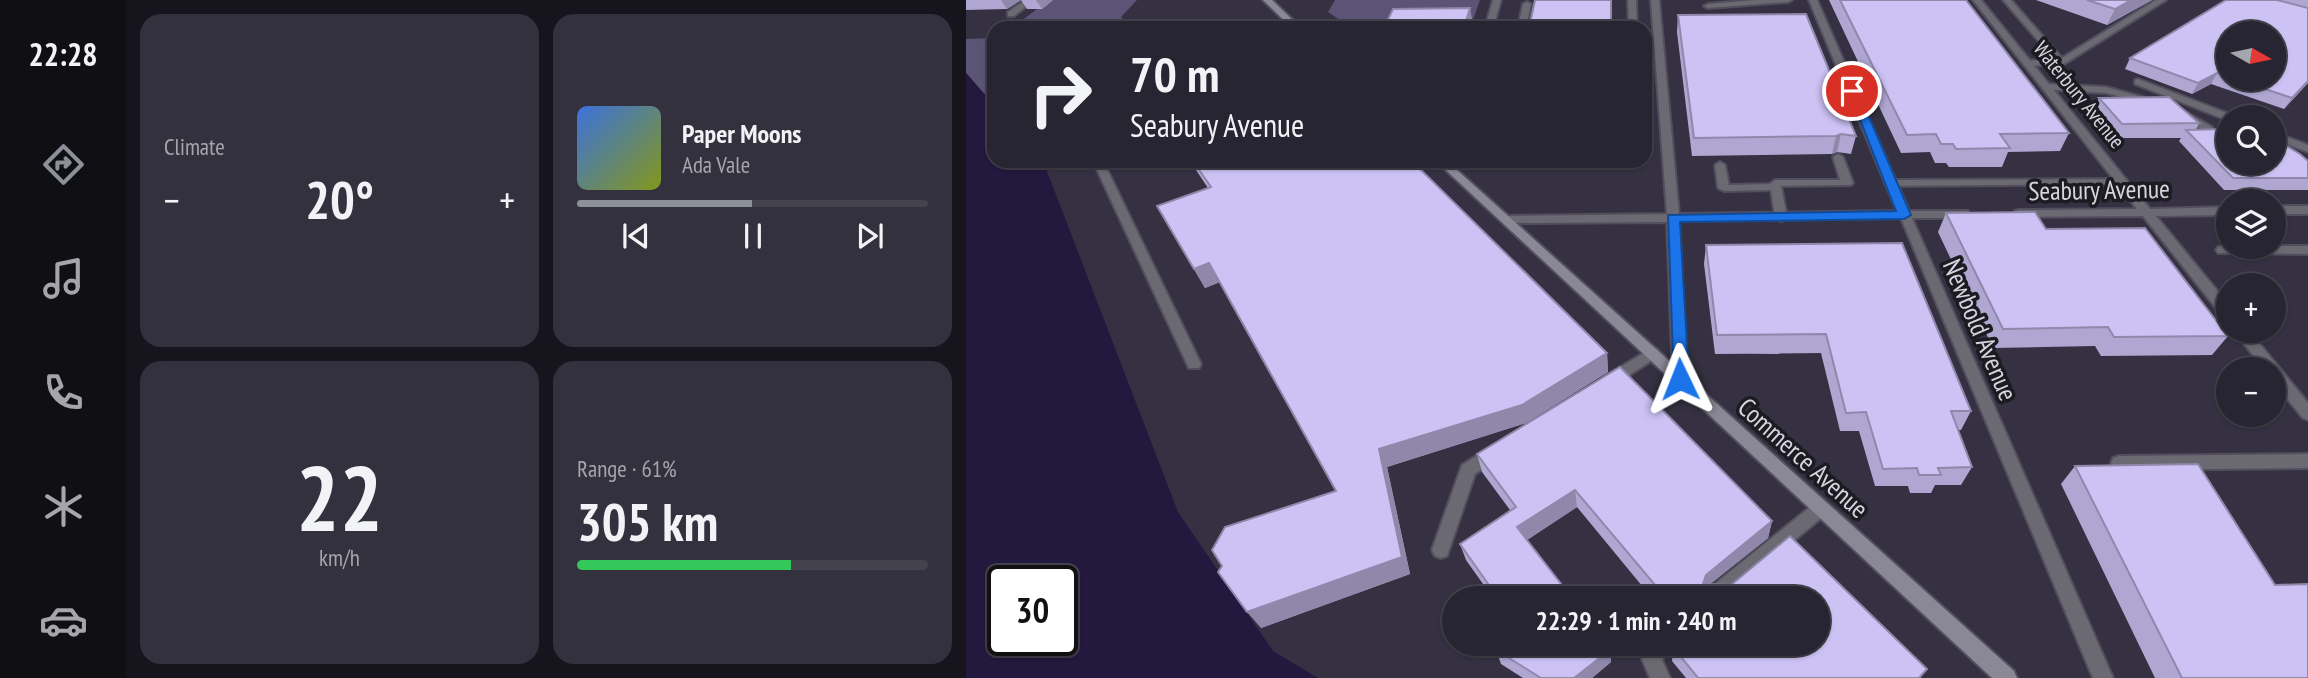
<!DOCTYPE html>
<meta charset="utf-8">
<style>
body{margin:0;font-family:"PT Sans Narrow",sans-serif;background:#34313e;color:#f1f3f6;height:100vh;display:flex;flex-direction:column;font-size:26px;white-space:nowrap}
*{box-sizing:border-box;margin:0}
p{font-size:23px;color:#a5a5ac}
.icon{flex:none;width:38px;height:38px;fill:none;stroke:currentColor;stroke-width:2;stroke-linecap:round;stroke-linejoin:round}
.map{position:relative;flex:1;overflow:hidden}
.panel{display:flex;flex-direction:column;gap:14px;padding:14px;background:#16141c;width:840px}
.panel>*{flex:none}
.top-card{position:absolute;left:21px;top:21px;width:665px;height:147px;border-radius:21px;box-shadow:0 2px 5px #0004,0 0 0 2px #44424d;background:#282532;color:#f1f3f6;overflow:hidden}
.needle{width:46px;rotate:99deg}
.buttons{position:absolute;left:1250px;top:21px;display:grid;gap:14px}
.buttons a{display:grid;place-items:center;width:70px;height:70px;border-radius:50%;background:#282532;box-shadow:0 2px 5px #0004,0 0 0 2px #44424d;font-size:35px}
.speed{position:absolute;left:21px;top:565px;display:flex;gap:14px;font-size:35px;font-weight:700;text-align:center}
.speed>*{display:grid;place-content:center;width:91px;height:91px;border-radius:50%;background:#282532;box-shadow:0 2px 5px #0004,0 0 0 2px #44424d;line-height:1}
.speed .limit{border:4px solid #111;border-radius:10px;background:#fff;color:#111}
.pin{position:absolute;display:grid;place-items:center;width:60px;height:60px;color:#fff;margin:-30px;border:4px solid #fff;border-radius:50%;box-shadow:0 2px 7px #0007}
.me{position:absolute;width:77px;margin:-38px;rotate:358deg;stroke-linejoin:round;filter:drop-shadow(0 0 5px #0008)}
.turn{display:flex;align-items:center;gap:24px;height:147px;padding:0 28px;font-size:32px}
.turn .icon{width:91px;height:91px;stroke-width:2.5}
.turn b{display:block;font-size:49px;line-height:60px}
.big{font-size:52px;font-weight:700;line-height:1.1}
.panel .tile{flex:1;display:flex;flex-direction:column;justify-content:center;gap:10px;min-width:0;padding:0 24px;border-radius:21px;background:#34313e}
.panel .dial{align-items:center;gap:0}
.dial b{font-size:91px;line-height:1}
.song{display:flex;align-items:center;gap:21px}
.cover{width:84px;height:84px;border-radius:10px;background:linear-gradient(135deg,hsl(220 70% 55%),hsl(70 70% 35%))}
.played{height:7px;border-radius:4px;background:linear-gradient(90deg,#8c9099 50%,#44424d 50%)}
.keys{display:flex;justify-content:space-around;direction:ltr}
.heat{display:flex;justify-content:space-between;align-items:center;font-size:38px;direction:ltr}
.charge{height:10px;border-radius:5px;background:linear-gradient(90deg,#34c759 61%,#44424d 0)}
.panel .tiles{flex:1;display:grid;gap:14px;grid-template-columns:repeat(2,1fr)}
.trip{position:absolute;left:476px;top:586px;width:388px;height:70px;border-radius:35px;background:#282532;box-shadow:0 2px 5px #0004,0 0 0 2px #44424d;font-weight:700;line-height:70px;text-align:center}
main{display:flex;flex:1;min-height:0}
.tabs{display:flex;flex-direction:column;width:126px;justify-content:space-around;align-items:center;background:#100f14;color:#a5a5ac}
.tabs .icon{width:49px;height:49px}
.tabs .selected{color:#8c9099}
.tabs b{font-size:32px;color:#f1f3f6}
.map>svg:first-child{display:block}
.green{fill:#5b5476}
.water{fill:#23183e;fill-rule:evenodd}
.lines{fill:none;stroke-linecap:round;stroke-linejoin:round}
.lane-casing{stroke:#524e5e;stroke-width:4}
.street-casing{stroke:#524e5e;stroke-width:4}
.secondary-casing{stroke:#524e5e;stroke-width:4}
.lane{fill:#6b6a72;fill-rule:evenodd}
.street{fill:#6b6a72;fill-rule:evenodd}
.secondary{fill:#8a8895;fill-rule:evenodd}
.wall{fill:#afa7d2;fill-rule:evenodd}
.shaded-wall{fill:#8f88ab}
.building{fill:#ccc2f4;stroke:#8f88ab;stroke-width:2}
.route{fill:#1a73e8;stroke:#114b97;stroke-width:2}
.labels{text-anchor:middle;stroke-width:7;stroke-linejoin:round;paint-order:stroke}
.far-street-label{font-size:21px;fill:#d6d4df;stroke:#1c1b22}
.street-label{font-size:26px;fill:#d6d4df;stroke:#1c1b22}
</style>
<main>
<nav class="tabs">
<b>22:28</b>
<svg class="icon selected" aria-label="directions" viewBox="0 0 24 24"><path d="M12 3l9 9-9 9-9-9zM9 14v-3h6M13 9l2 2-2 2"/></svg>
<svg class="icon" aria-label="music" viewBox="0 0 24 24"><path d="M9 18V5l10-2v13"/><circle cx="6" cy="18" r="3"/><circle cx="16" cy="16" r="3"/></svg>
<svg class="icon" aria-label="phone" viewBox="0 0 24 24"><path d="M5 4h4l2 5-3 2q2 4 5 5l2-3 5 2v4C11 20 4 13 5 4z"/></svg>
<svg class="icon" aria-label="climate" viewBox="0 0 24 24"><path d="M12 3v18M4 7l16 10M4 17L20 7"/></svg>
<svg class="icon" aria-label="car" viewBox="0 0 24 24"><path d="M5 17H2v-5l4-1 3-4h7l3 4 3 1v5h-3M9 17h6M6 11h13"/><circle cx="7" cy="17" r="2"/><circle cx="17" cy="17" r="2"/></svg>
</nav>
<section class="panel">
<div class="tiles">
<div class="tile"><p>Climate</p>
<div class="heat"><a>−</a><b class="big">20°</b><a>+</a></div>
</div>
<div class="tile">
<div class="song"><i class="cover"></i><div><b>Paper Moons</b><p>Ada Vale</p></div></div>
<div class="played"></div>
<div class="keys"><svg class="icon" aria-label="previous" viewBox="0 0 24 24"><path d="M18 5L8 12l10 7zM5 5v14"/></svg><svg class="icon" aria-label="pause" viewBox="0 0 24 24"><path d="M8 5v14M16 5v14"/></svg><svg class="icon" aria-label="next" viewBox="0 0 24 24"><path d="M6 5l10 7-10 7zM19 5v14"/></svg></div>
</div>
<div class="tile dial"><b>22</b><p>km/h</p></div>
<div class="tile"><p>Range · 61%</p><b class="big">305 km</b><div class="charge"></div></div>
</div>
</section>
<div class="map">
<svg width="1342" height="678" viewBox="0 0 1342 678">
<rect width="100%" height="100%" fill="#353142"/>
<g class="green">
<polygon points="83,0 171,0 155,17 165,28 46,28"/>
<polygon points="369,0 514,0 507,20 375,21 362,12"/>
<polygon points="28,38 28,105 0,73 0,39"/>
</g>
<path class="water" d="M0,73L28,105V161H77L212,512L307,651L352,678H0ZM37,581H96V640H37Z"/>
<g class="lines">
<defs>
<g id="lane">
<polygon points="59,0 68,0 48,16 42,16 42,12"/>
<polygon points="662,0 670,0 671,28 663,28"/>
<polygon points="790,0 826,0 822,2 742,8 738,6 742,4"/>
<polygon points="1037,0 1045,0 1096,58 1190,0 1200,0 1098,64 1061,66 1058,65 1058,61 1088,59"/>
<polygon points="561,2 565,4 560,28 552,28 557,4"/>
<polygon points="1172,79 1266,115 1267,117 1258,119 1169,84 1169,80"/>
<polygon points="1080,84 1140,87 1194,102 1189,105 1140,93 1077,89 1077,85"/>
<polygon points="1211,107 1246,127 1247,129 1246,131 1238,131 1207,112 1207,108"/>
<polygon points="1307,132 1342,145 1342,152 1307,139"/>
<polygon points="872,154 877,157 887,183 885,185 815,186 821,217 819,220 815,221 809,217 805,190 758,191 752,188 749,165 754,162 759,165 763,185 804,184 809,180 874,180 867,157"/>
<polygon points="127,161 137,161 235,364 233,368 223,368 221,364"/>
<polygon points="1156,179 1160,180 1160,184 925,186 919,183 925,180"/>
<polygon points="1256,246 1342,246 1342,254 1252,253 1250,250 1252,247"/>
<polygon points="686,348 691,349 693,353 691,357 648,385 638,385 636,381 638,377"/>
<polygon points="528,445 534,447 536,452 534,457 509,474 481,556 475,558 469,556 466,550 496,465"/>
<polygon points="1342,454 1342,468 1153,470 1147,468 1145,463 1147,458 1153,456"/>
<polygon points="855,500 861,503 864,508 861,513 760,598 737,598 739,592 849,503"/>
<polygon points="684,644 705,644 696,660 704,678 684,678 676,659"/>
</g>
<g id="street">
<polygon points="527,0 535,0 527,28 519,28"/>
<polygon points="685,0 693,0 713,214 931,211 843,0 851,0 943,211 1002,211 1002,217 998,218 946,218 1147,678 1127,678 935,218 713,221 721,379 719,383 709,383 707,379 701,222 538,223 538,217 542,216 701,214"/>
<polygon points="1007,0 1015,0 1184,209 1262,207 1262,215 1190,216 1262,304 1262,319 1257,317 1177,216 1049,217 1049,211 1053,210 1171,209"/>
<rect x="1307" y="206" width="35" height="8"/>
<polygon points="1268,331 1283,331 1342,403 1342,420 1337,418 1307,382 1307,369 1298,369"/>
</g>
<g id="secondary">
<polygon points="297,0 306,0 335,28 326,28"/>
<polygon points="470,161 481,161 1048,671 1051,678 1026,678"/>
</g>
</defs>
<use href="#lane" class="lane-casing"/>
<use href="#street" class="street-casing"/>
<use href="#secondary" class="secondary-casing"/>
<use href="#lane" class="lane"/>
<use href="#street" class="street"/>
<use href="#secondary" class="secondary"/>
</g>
<g class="wall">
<polygon points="0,0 55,0 41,9 0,10"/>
<polygon points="55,0 87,0 76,9 61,9"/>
<polygon points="863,0 1000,0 1103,133 1094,151 1042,152 1036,167 983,167 980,163 969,163 964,152 935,153"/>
<polygon points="1070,0 1186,0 1141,25"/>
<path d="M1260,0H1342V83L1318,109L1245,84L1226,94L1159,69L1164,58ZM1262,33L1307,79H1262Z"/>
<polygon points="712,15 890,136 885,154 871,152 866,154 726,156 711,32"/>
<polygon points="1133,98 1233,123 1230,130 1262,163 1342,161 1342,190 1258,190 1213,141 1215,138 1149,138 1126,111"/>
<polygon points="224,161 446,161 641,353 642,372 560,423 421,467 444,574 295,628 370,491 254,282 239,288 191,206 242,188"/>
<polygon points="980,213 1080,229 1262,336 1246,355 1135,356 1129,346 1027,348 972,232"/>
<polygon points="740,245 1005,411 995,430 992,430 1006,467 995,485 969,485 965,493 944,493 942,486 909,486 893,431 874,431 855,353 749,354 738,264"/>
<polygon points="654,367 806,521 802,538 744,584 765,585 824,536 961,669 954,678 720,678 706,661 708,644 852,644 852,598 686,598 611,507 561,540 606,598 527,598 500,560 494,544 544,510 516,472 511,454"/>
<polygon points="1109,466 1309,585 1342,678 1189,678 1095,484"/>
<polygon points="530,650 645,662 626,678 557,678 535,664"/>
</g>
<g class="shaded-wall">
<polygon points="35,0 55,0 41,9"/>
<polygon points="70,0 87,0 76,9"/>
<polygon points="1165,0 1186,0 1141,25 1149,9"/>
<polygon points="504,8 507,24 506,28 498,28"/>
<polygon points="1251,73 1245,84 1226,94 1232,83"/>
<polygon points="1342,81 1342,83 1318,109 1326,98"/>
<polygon points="875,134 871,152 866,154 870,136"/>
<polygon points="243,263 254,282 239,288 228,269"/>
<polygon points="641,353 642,372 560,423 421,467 444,574 295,628 281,612 413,449"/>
<polygon points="609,490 611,507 555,544 551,527"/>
<polygon points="806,521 802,538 737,590 737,584 740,575"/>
<polygon points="645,649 645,662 626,678 608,678"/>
</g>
<g class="building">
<polygon points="569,0 645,0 645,28 563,28"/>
<polygon points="874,0 1000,0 1103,133 1034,134 1044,148 990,149 987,144 975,144 970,134 941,135"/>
<polygon points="1121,0 1165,0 1149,9"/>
<polygon points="1260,0 1311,0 1342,8 1342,81 1326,98 1269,79 1307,79 1307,33 1262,33 1262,76 1251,73 1232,83 1164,58"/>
<polygon points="504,8 498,28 418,28 427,9"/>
<polygon points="840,14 890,136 875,134 870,136 728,138 712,15"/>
<polygon points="1203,97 1233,123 1156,124 1133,98"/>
<polygon points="1262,129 1262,163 1307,163 1307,138 1334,154 1342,161 1342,178 1267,178 1220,130"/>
<polygon points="227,161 446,161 641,353 556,405 413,449 436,557 281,612 252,572 256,566 246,550 259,527 370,491 243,263 228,269 191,206 245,187"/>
<polygon points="1069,212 1080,229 1179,228 1262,336 1148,337 1142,327 1037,329 980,213"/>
<polygon points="936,243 1005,411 985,411 1006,467 972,468 975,475 953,475 951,468 917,469 900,412 880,413 860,334 751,335 740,245"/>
<polygon points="654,367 806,521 740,575 737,584 765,585 824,536 961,669 953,678 732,678 707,647 708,644 852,644 852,598 700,598 609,490 551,527 606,598 532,598 494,544 550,507 511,454"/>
<polygon points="1232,464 1309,585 1342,584 1342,678 1216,678 1109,466"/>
<polygon points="538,644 641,644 645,649 608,678 575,678 530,650"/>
</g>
<polygon class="route" points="882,89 892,91 945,215 938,219 714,222 723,379 720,384 708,384 702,215 930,211"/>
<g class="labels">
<g class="far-street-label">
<text transform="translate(1113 95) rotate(51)" y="7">Waterbury Avenue</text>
</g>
<g class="street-label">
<text transform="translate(1133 190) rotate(-1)" y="9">Seabury Avenue</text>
<text transform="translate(1014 330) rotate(67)" y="9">Newbold Avenue</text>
<text transform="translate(837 458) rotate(42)" y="9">Commerce Avenue</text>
</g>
</g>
</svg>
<div class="buttons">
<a><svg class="needle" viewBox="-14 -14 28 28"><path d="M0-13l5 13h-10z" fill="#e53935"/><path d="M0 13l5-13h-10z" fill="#a5a5ac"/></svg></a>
<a><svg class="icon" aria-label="search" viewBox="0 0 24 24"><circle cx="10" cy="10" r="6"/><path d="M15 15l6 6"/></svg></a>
<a><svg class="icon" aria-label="layers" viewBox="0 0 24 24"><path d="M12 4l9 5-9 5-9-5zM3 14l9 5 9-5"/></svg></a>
<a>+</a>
<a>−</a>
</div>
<div class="speed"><div class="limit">30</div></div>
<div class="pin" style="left:886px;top:91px;background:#d93025"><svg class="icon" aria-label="arrive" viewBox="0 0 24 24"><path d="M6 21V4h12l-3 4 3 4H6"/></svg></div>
<svg class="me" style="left:714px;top:379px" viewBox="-20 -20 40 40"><path d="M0-17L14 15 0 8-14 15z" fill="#1a73e8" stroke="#fff" stroke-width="4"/></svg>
<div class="trip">22:29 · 1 min · 240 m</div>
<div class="top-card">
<div class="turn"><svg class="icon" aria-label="right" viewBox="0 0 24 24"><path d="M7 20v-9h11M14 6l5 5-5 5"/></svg><div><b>70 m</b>Seabury Avenue</div></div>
</div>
</div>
</main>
